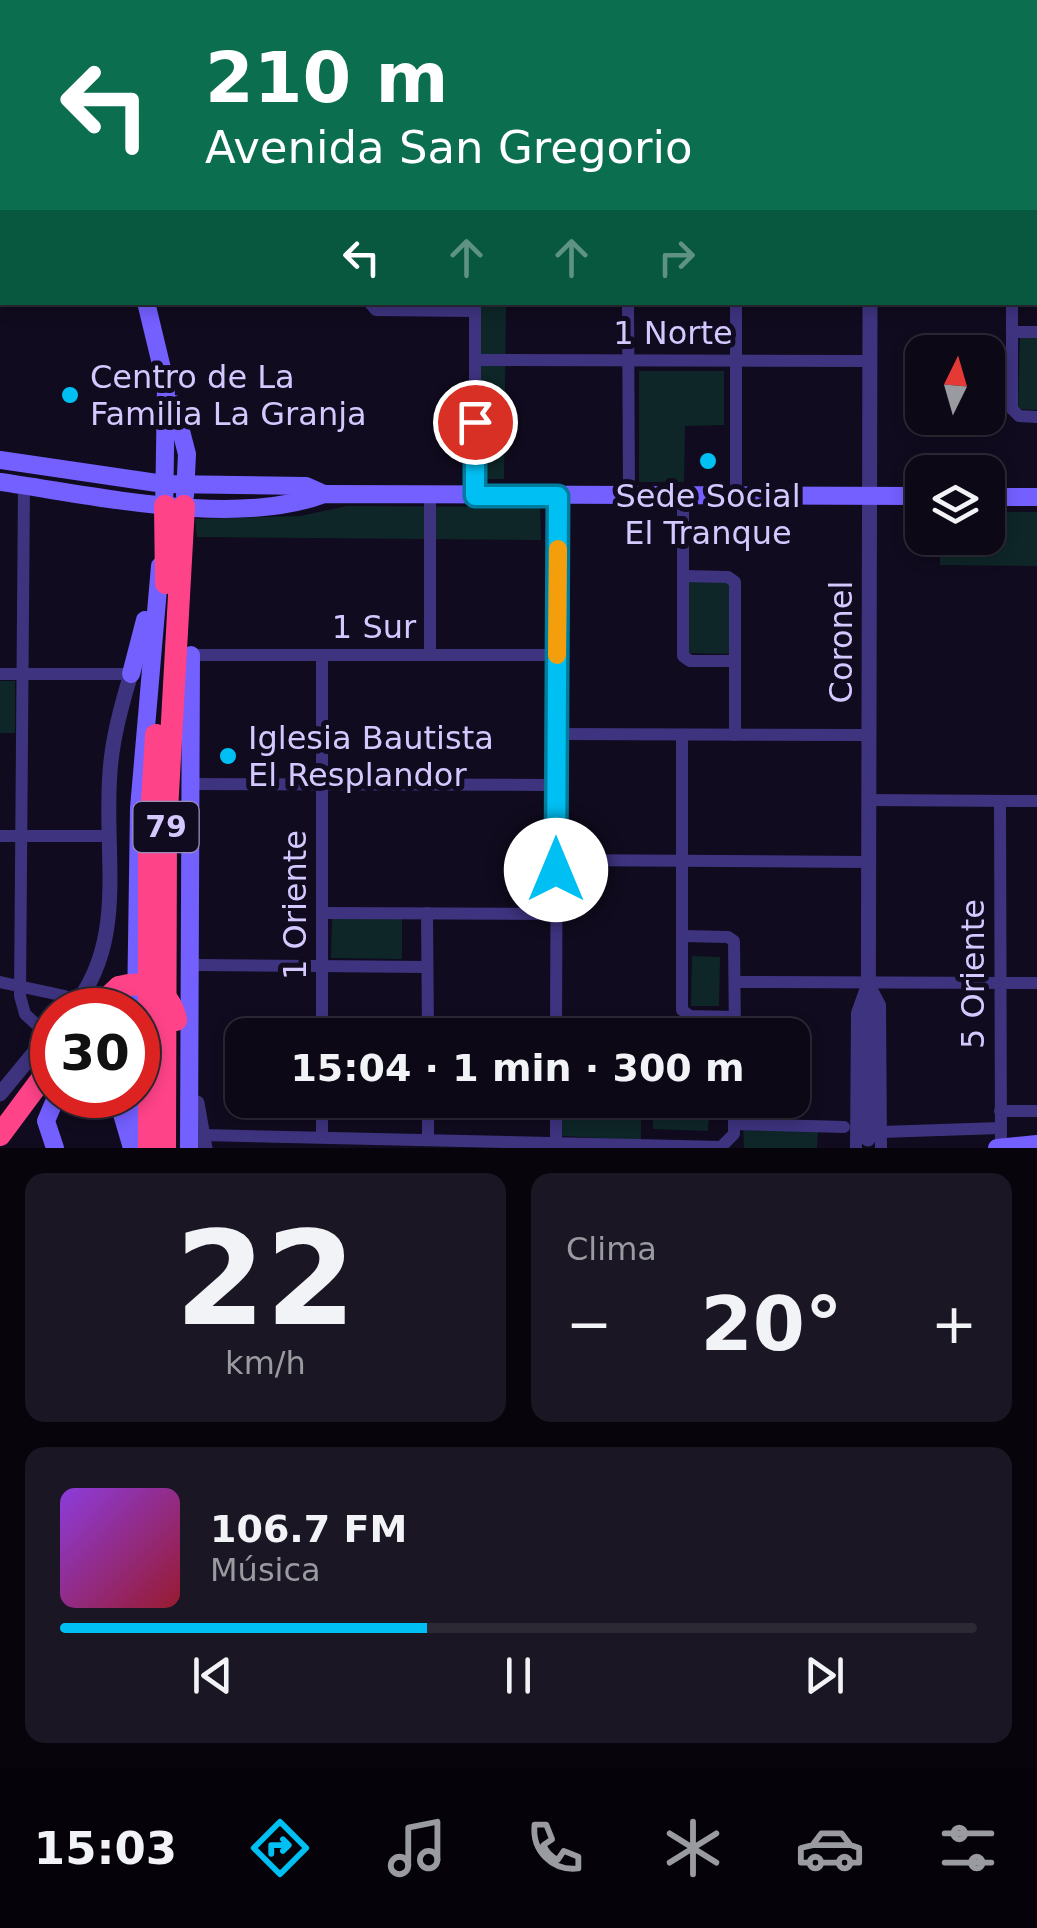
<!DOCTYPE html>
<html lang="es">
<meta charset="utf-8">
<style>
body{margin:0;font-family:"DejaVu Sans",sans-serif;background:#1a1623;color:#f1f3f6;height:100vh;display:flex;flex-direction:column;font-size:38px;white-space:nowrap}
*{box-sizing:border-box;margin:0}
p{font-size:32px;color:#9a9aa1}
.icon{flex:none;width:55px;height:55px;fill:none;stroke:currentColor;stroke-width:2;stroke-linecap:round;stroke-linejoin:round}
.map{position:relative;height:1148px;overflow:hidden}
.details{display:flex;flex-direction:column;gap:25px;padding:25px;background:#07040c;flex:1}
.details>*{flex:none}
.banner{position:absolute;left:0px;top:0px;width:1038px;height:305px;box-shadow:0 5px 15px #0003,0 0 0 2px #2c2935;background:#0b6e4f;color:#fff;overflow:hidden}
.needle{width:65px;rotate:5deg}
.fabs{position:absolute;left:905px;top:335px;display:grid;gap:20px}
.fabs a{display:grid;place-items:center;width:100px;height:100px;border-radius:20px;background:#0c0816;box-shadow:0 5px 15px #0003,0 0 0 2px #2c2935;font-size:50px}
.speed{position:absolute;left:30px;top:988px;display:flex;gap:20px;font-size:50px;font-weight:700;text-align:center}
.speed>*{display:grid;place-content:center;width:130px;height:130px;border-radius:50%;background:#0c0816;box-shadow:0 5px 15px #0003,0 0 0 2px #2c2935;line-height:1}
.speed .limit{border:15px solid #d22;background:#fff;color:#111}
.pin{position:absolute;display:grid;place-items:center;width:85px;height:85px;color:#fff;margin:-42px;border:5px solid #fff;border-radius:50%;box-shadow:0 2px 10px #0007}
.me{position:absolute;width:110px;margin:-55px;rotate:0deg;stroke-linejoin:round;filter:drop-shadow(0 0 8px #0008)}
.turn{display:flex;align-items:center;gap:35px;height:210px;padding:0 40px;font-size:45px}
.turn .icon{width:130px;height:130px;stroke-width:2.5}
.turn b{display:block;font-size:70px;line-height:85px}
.lanes{display:flex;align-items:center;height:95px;padding:0 40px;background:#0003;justify-content:center;gap:50px;direction:ltr}
.lanes .off{opacity:.35}
.big{font-size:75px;font-weight:700;line-height:1.1}
.details .card{flex:1;display:flex;flex-direction:column;justify-content:center;gap:15px;min-width:0;padding:0 35px;border-radius:20px;background:#1a1623}
.details .dial{align-items:center;gap:0}
.dial b{font-size:130px;line-height:1}
.song{display:flex;align-items:center;gap:30px}
.cover{width:120px;height:120px;border-radius:15px;background:linear-gradient(135deg,hsl(270 70% 55%),hsl(350 70% 35%))}
.played{height:10px;border-radius:5px;background:linear-gradient(90deg,#00c0f3 40%,#2c2935 40%)}
.keys{display:flex;justify-content:space-around;direction:ltr}
.heat{display:flex;justify-content:space-between;align-items:center;font-size:55px;direction:ltr}
.details .tiles{flex:1;display:grid;gap:25px;grid-template-columns:1fr 1fr}
.card:last-child{grid-column:span 2}
.trip{position:absolute;left:225px;top:1018px;width:585px;height:100px;border-radius:20px;background:#0c0816;box-shadow:0 5px 15px #0003,0 0 0 2px #2c2935;font-weight:700;line-height:100px;text-align:center}
.dock{display:flex;height:160px;justify-content:space-around;align-items:center;background:#050309;color:#9a9aa1}
.dock .icon{width:70px;height:70px}
.dock .active{color:#00c0f3}
.dock b{font-size:45px;color:#f1f3f6}
.map>svg:first-child{display:block}
.green{fill:#0e2628}
.lines{fill:none;stroke-linecap:round;stroke-linejoin:round}
.minor{stroke:#3e337f;stroke-width:12}
.tertiary{stroke:#3e337f;stroke-width:15}
.secondary{stroke:#745fff;stroke-width:18}
.motorway{stroke:#ff4389;stroke-width:22}
.motorway-bridge{stroke:#ff4389;stroke-width:22}
.route-casing{stroke:#007d9e;stroke-width:25}
.route{stroke:#00c0f3;stroke-width:18}
.slow{stroke:#f59e0b;stroke-width:18}
.poi-dot{fill:#00c0f3;stroke:#100b1e;stroke-width:4}
.labels{text-anchor:middle;stroke-width:10;stroke-linejoin:round;paint-order:stroke}
.shield{fill:#100b1e;stroke:#998fbc;stroke-width:2.5}
.shield-label{font-size:30px;font-weight:bold;fill:#d4c8ff}
.street-label{font-size:32px;fill:#d4c8ff;stroke:#100b1e}
.poi-label{font-size:32px;fill:#d4c8ff;stroke:#100b1e;text-anchor:start}
</style>
<div class="map">
<svg width="1037" height="1148" viewBox="0 0 1037 1148">
<rect width="100%" height="100%" fill="#100b1e"/>
<g class="green">
<polygon points="480,303 506,303 504,479 479,479"/>
<polygon points="1020,336 1037,337 1037,410 1018,409"/>
<polygon points="639,371 724,371 724,425 685,426 684,482 639,482"/>
<polygon points="347,506 540,507 541,540 197,537 195,519 300,516"/>
<polygon points="988,512 1037,512 1037,566 940,565 940,538 988,538"/>
<polygon points="688,579 727,580 731,585 731,654 686,653"/>
<rect x="0" y="681" width="15" height="52"/>
<polygon points="332,918 402,918 402,959 331,958"/>
<polygon points="692,956 720,957 719,1006 691,1006"/>
<polygon points="561,1100 641,1100 641,1140 561,1136"/>
<polygon points="653,1100 710,1100 708,1131 653,1129"/>
<polygon points="743,1128 818,1130 817,1148 744,1148"/>
</g>
<g class="lines">
<g class="minor">
<polyline points="554,0 554,2"/>
<polyline points="120,2 120,0"/>
<polyline points="296,2 296,0"/>
<polyline points="423,2 423,0"/>
<polyline points="736,2 736,0"/>
<polyline points="1035,77 1037,77"/>
<polyline points="0,128 2,128"/>
<polyline points="1035,142 1037,142"/>
<polyline points="1035,188 1037,188"/>
<polyline points="0,213 2,213"/>
<polyline points="1035,258 1037,258"/>
<polyline points="0,281 2,281"/>
<polyline points="369,302 376,310 475,311"/>
<polyline points="628,302 629,496"/>
<polyline points="1012,302 1012,409 1019,416 1037,417"/>
<polyline points="1012,332 1037,332"/>
<polyline points="475,360 870,361"/>
<polyline points="24,485 20,996 25,1014 49,1036"/>
<polyline points="475,496 475,302"/>
<polyline points="683,496 683,656 690,661 735,661"/>
<polyline points="736,496 736,302"/>
<polyline points="683,576 728,577 735,582 735,735"/>
<polyline points="191,655 557,655"/>
<polyline points="430,655 430,495"/>
<polyline points="0,674 131,674"/>
<polyline points="557,734 868,735"/>
<polyline points="682,735 682,1010 690,1016 735,1017"/>
<polyline points="188,784 557,785"/>
<polyline points="868,800 1037,801"/>
<polyline points="1000,801 1001,1148"/>
<polyline points="0,836 109,836"/>
<polyline points="556,860 868,862"/>
<polyline points="322,913 556,914"/>
<polyline points="427,913 428,1035"/>
<polyline points="682,936 728,937 734,941 735,1035"/>
<polyline points="197,965 427,967"/>
<polyline points="0,982 65,996"/>
<polyline points="736,982 1037,983"/>
<polyline points="322,1035 322,655"/>
<polyline points="556,1035 558,496"/>
<polyline points="428,1100 428,1139"/>
<polyline points="1000,1111 1037,1111"/>
<polyline points="734,1124 844,1127"/>
<polyline points="881,1132 1000,1128"/>
<polyline points="202,1135 721,1147 734,1134 734,1100"/>
<polyline points="322,1136 322,1100"/>
<polyline points="556,1142 556,1100"/>
<polyline points="856,1148 857,1013 868,982 880,1005 881,1148"/>
</g>
<g class="tertiary">
<polyline points="870,2 870,0"/>
<polyline points="0,53 2,53"/>
<polyline points="1035,55 1037,55"/>
<path d="M71,1010C129,942 103,855 110,772C112,739 121,706 131,674"/>
<polyline points="0,1094 52,1031"/>
<polyline points="197,1103 205,1148"/>
<polyline points="868,1139 870,302"/>
</g>
<g class="secondary">
<polyline points="70,0 71,2"/>
<polyline points="146,302 166,385 164,516"/>
<polyline points="174,404 187,454 185,496"/>
<polyline points="0,460 164,484 306,486 324,494"/>
<path d="M0,482C93,495 235,528 324,494L922,496"/>
<polyline points="988,497 1037,497"/>
<polyline points="131,674 145,620"/>
<polyline points="136,1010 139,808 160,566"/>
<polyline points="109,1095 122,1114 132,1148"/>
<polyline points="134,1134 135,1095"/>
<polyline points="55,1148 46,1121 57,1095"/>
<polyline points="189,1148 191,655"/>
<polyline points="997,1148 1037,1144"/>
</g>
<g class="motorway">
<polyline points="165,506 166,583"/>
<polyline points="94,1010 119,987"/>
<polyline points="0,1135 52,1065"/>
<polyline points="149,1148 149,852 156,735"/>
<polyline points="165,1148 166,829 184,506"/>
</g>
<path class="motorway-bridge" d="M119,987C147,979 170,991 176,1020"/>
</g>
<g class="lines">
<defs>
<polyline id="route" points="475,422 475,496 558,496 556,870"/>
</defs>
<use href="#route" class="route-casing"/>
<use href="#route" class="route"/>
<polyline class="slow" points="557,655 558,549"/>
</g>
<g class="poi-dot">
<circle cx="70" cy="395" r="10"/>
<circle cx="708" cy="461" r="10"/>
<circle cx="228" cy="756" r="10"/>
</g>
<g class="labels">
<rect class="shield" x="133.5" y="802" width="65" height="50" rx="8"/>
<g class="shield-label">
<text x="166" y="837">79</text>
</g>
<g class="street-label">
<text x="673" y="344">1 Norte</text>
<text x="374" y="638">1 Sur</text>
<text transform="translate(841 642) rotate(-90)" y="11">Coronel</text>
<text transform="translate(295 905) rotate(-90)" y="11">1 Oriente</text>
<text transform="translate(973 974) rotate(-90)" y="11">5 Oriente</text>
</g>
<g class="poi-label">
<text x="90" y="388">Centro de La<tspan x="90" dy="37">Familia La Granja</tspan></text>
<text x="708" y="507" text-anchor="middle">Sede Social<tspan x="708" dy="37">El Tranque</tspan></text>
<text x="248" y="749">Iglesia Bautista<tspan x="248" dy="37">El Resplandor</tspan></text>
</g>
</g>
</svg>
<div class="fabs">
<a><svg class="needle" viewBox="-14 -14 28 28"><path d="M0-13l5 13h-10z" fill="#e53935"/><path d="M0 13l5-13h-10z" fill="#9a9aa1"/></svg></a>
<a><svg class="icon" aria-label="layers" viewBox="0 0 24 24"><path d="M12 4l9 5-9 5-9-5zM3 14l9 5 9-5"/></svg></a>
</div>
<div class="speed"><div class="limit">30</div></div>
<div class="pin" style="left:475px;top:422px;background:#d93025"><svg class="icon" aria-label="arrive" viewBox="0 0 24 24"><path d="M6 21V4h12l-3 4 3 4H6"/></svg></div>
<svg class="me" style="left:556px;top:870px" viewBox="-20 -20 40 40"><circle r="19" fill="#fff"/><path d="M0-13L10 11 0 6-10 11z" fill="#00c0f3"/></svg>
<div class="trip">15:04 · 1 min · 300 m</div>
<div class="banner">
<div class="turn"><svg class="icon" aria-label="left" viewBox="0 0 24 24"><path d="M17 20v-9H6M10 6l-5 5 5 5"/></svg><div><b>210 m</b>Avenida San Gregorio</div></div>
<div class="lanes"><svg class="icon" aria-label="left" viewBox="0 0 24 24"><path d="M17 20v-9H6M10 6l-5 5 5 5"/></svg><svg class="icon off" aria-label="ahead" viewBox="0 0 24 24"><path d="M12 20V5M6 11l6-6 6 6"/></svg><svg class="icon off" aria-label="ahead" viewBox="0 0 24 24"><path d="M12 20V5M6 11l6-6 6 6"/></svg><svg class="icon off" aria-label="right" viewBox="0 0 24 24"><path d="M7 20v-9h11M14 6l5 5-5 5"/></svg></div>
</div>
</div>
<section class="details">
<div class="tiles">
<div class="card dial"><b>22</b><p>km/h</p></div>
<div class="card"><p>Clima</p>
<div class="heat"><a>−</a><b class="big">20°</b><a>+</a></div>
</div>
<div class="card">
<div class="song"><i class="cover"></i><div><b>106.7 FM</b><p>Música</p></div></div>
<div class="played"></div>
<div class="keys"><svg class="icon" aria-label="previous" viewBox="0 0 24 24"><path d="M18 5L8 12l10 7zM5 5v14"/></svg><svg class="icon" aria-label="pause" viewBox="0 0 24 24"><path d="M8 5v14M16 5v14"/></svg><svg class="icon" aria-label="next" viewBox="0 0 24 24"><path d="M6 5l10 7-10 7zM19 5v14"/></svg></div>
</div>
</div>
</section>
<nav class="dock">
<b>15:03</b>
<svg class="icon active" aria-label="directions" viewBox="0 0 24 24"><path d="M12 3l9 9-9 9-9-9zM9 14v-3h6M13 9l2 2-2 2"/></svg>
<svg class="icon" aria-label="music" viewBox="0 0 24 24"><path d="M9 18V5l10-2v13"/><circle cx="6" cy="18" r="3"/><circle cx="16" cy="16" r="3"/></svg>
<svg class="icon" aria-label="phone" viewBox="0 0 24 24"><path d="M5 4h4l2 5-3 2q2 4 5 5l2-3 5 2v4C11 20 4 13 5 4z"/></svg>
<svg class="icon" aria-label="climate" viewBox="0 0 24 24"><path d="M12 3v18M4 7l16 10M4 17L20 7"/></svg>
<svg class="icon" aria-label="car" viewBox="0 0 24 24"><path d="M5 17H2v-5l4-1 3-4h7l3 4 3 1v5h-3M9 17h6M6 11h13"/><circle cx="7" cy="17" r="2"/><circle cx="17" cy="17" r="2"/></svg>
<svg class="icon" aria-label="filters" viewBox="0 0 24 24"><path d="M4 7h16M4 17h16"/><circle cx="9" cy="7" r="2"/><circle cx="15" cy="17" r="2"/></svg>
</nav>
